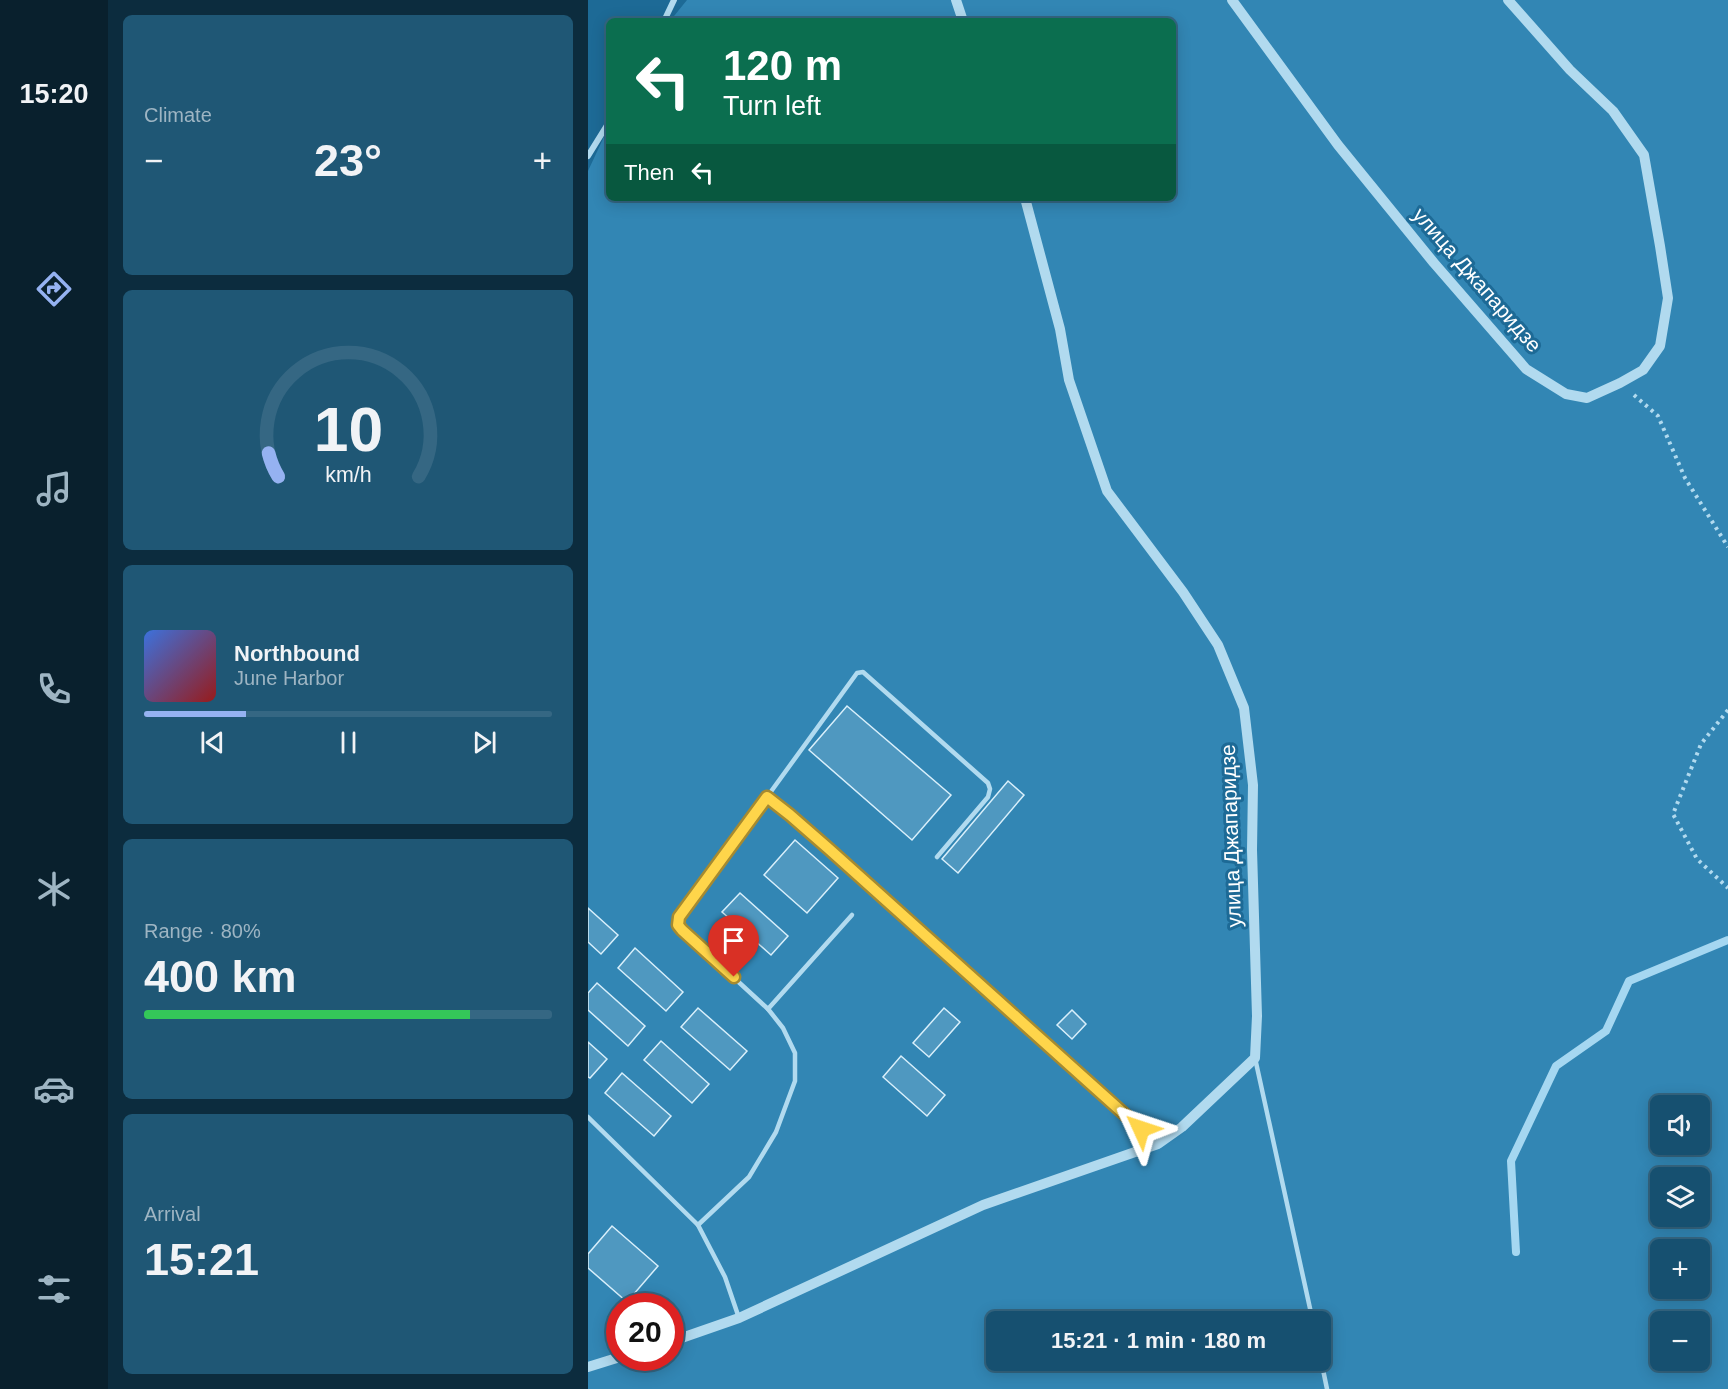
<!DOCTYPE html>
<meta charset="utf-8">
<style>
body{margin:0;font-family:Arial,sans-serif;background:#1f5775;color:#f1f3f6;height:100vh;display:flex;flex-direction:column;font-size:22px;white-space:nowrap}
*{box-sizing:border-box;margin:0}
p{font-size:20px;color:#9eb5c3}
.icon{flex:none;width:33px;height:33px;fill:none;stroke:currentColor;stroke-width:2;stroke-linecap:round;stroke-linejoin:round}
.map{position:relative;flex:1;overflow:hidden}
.drawer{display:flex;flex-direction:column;gap:15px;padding:15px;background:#0c2c3e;width:480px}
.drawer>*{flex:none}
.hud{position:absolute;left:18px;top:18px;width:570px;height:183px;border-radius:9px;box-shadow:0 3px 15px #0003,0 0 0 2px #356783;background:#0b6e4f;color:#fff;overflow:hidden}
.controls{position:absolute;left:1062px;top:1095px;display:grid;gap:12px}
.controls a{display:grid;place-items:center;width:60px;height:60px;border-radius:9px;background:#165070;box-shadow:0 3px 15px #0003,0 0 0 2px #356783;font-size:30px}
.speed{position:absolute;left:18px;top:1293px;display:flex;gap:12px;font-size:30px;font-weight:700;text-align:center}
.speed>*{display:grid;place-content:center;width:78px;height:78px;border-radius:50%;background:#165070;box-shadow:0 3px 15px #0003,0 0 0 2px #356783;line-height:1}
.speed .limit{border:9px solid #d22;background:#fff;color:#111}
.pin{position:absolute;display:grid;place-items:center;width:51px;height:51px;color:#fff;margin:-62px -26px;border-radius:50% 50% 50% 0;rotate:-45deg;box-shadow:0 0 6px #0007}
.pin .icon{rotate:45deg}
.me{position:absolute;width:66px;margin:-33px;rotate:312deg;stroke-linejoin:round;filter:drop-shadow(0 0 4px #0008)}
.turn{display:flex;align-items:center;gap:21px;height:126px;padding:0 18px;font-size:27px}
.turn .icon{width:78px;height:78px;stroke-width:2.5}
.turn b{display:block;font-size:42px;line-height:51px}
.then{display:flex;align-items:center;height:57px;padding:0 18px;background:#0003;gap:12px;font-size:22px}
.big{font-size:45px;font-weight:700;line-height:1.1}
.drawer .card{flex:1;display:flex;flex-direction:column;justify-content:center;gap:9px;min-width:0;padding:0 21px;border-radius:9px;background:#1f5775}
.drawer .dial{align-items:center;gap:0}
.dial svg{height:156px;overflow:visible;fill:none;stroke:#356783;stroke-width:7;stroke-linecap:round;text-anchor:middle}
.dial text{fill:#f1f3f6;stroke:none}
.song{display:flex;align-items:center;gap:18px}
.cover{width:72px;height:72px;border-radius:9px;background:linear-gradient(135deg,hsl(220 70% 55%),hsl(0 70% 35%))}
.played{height:6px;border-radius:3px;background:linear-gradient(90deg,#95b2f1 25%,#356783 25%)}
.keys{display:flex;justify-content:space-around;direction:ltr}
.heat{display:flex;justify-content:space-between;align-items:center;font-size:33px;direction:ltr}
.charge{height:9px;border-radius:4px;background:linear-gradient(90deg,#34c759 80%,#356783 0)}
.trip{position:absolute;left:398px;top:1311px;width:345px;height:60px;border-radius:9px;background:#165070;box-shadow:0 3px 15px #0003,0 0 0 2px #356783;font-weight:700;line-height:60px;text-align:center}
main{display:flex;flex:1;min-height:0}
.tab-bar{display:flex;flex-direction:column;width:108px;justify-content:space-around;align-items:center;background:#09202d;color:#9eb5c3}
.tab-bar .icon{width:42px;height:42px}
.tab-bar .on{color:#95b2f1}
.tab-bar b{font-size:27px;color:#f1f3f6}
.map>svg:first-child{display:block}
.green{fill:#3286b4;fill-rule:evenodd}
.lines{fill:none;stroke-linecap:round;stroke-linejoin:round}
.stream{stroke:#a5d7f1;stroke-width:8}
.building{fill:#4f98c0;stroke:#d8effb;stroke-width:1.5}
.path{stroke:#b1daef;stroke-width:4;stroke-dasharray:3 4.5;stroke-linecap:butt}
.service{stroke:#b1daef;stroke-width:4.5}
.minor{stroke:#b1daef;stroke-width:6}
.tertiary{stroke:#b1daef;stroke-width:10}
.route-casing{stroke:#a68a30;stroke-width:15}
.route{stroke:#ffd54a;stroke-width:10}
.labels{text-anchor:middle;stroke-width:6;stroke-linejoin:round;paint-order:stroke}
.street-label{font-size:21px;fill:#fff;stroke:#1d6a96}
</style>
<main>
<nav class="tab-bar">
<b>15:20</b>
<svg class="icon on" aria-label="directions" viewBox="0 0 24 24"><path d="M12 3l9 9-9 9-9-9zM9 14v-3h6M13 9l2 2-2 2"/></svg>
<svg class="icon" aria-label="music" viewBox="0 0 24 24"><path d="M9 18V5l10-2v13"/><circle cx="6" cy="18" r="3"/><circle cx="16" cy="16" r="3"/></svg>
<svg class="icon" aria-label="phone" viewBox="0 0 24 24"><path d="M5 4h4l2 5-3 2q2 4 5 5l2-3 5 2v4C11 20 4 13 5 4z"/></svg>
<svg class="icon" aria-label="climate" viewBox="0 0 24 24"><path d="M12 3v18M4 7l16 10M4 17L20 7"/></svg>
<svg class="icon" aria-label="car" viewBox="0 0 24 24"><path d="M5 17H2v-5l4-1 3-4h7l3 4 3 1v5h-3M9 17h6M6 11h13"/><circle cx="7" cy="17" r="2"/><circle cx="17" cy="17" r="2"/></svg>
<svg class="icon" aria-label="filters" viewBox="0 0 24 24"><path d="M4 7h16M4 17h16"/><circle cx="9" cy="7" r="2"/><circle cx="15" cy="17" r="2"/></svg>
</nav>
<section class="drawer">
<div class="card"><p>Climate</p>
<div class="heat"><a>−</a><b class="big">23°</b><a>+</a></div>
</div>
<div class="card dial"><svg viewBox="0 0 100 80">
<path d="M14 69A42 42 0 1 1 86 69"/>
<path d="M14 69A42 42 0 0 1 9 57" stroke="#95b2f1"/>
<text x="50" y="56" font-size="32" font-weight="700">10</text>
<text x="50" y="72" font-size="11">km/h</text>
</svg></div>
<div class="card">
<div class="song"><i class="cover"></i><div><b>Northbound</b><p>June Harbor</p></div></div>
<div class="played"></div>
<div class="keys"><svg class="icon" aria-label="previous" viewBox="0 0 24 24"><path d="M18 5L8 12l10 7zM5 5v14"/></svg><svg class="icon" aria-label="pause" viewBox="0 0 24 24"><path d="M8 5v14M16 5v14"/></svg><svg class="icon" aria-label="next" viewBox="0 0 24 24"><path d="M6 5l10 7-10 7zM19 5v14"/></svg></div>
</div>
<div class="card"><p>Range · 80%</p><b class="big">400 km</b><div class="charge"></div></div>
<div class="card"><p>Arrival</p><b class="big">15:21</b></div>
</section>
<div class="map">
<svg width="1140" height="1389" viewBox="0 0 1140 1389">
<rect width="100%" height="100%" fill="#1d6a96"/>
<path class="green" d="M99,0H1140V1389H0V171L21,126V198H585V21H82ZM1072,1106H1112V1144H1072ZM1072,1178H1112V1216H1072ZM1072,1250H1112V1288H1072ZM32,1306H82V1358H32ZM408,1322H732V1360H408ZM1072,1322H1112V1360H1072Z"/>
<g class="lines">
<polyline class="stream" points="928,1252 923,1161 968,1066 1018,1031 1041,981 1140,940"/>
</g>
<g class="building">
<polygon points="259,706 363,795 324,840 221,750"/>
<polygon points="420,781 436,795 370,873 354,859"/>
<polygon points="207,840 250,878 219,913 176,875"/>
<polygon points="152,893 200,936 183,955 134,912"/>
<polygon points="0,908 30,935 13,954 0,942"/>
<polygon points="47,948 95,992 78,1011 30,968"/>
<polygon points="9,983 57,1026 40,1046 0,1010 0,993"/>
<polygon points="110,1008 159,1051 142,1070 93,1027"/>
<polygon points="356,1008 372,1022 341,1057 325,1043"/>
<polygon points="484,1010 498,1024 484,1039 469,1025"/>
<polygon points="73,1041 121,1084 104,1103 56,1060"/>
<polygon points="0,1042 19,1059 2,1078 0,1077"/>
<polygon points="313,1056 357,1095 339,1116 295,1077"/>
<polygon points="34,1073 83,1116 66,1136 17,1093"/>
<polygon points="24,1226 70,1266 39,1302 0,1268 0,1254"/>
</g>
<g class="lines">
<g class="path">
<polyline points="1046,395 1070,416 1097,478 1140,547"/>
<polyline points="1140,710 1113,744 1085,814 1109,859 1140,888"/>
</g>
<g class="service">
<polyline points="349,857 400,797 402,789 400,783 275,672 269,673 179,797 202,815 241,849 570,1144"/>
<polyline points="180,1009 264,915"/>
<polyline points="667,1058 725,1322"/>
<polyline points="0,1117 110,1225 137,1277 151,1318"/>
<polyline points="110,1225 161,1177 188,1132 207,1081 207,1053 195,1028 180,1009 94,930 90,925 91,917 179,797"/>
<polyline points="732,1355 739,1389"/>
</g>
<g class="minor">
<polyline points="76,21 86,0"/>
<polyline points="0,156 21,122"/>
</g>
<g class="tertiary">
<polyline points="368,0 375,21"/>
<polyline points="644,0 750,145 846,263 938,369 978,394 999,398 1032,383 1055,370 1072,346 1080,298 1072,246 1056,155 1025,111 982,70 920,0"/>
<polyline points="82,1342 151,1318 395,1205 570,1144 594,1127 667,1058 669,1016 664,850 665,785 656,708 630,645 595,592 519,491 481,380 472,329 437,198"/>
<polyline points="0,1367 32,1357"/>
</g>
</g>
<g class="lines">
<defs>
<polyline id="route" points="146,977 94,930 90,925 91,917 179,797 202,815 241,849 553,1129"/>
</defs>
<use href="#route" class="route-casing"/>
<use href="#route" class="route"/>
</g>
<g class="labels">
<g class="street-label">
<text transform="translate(889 280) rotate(49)" y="7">улица Джапаридзе</text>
<text transform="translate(643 836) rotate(-92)" y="7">улица Джапаридзе</text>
</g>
</g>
</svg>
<div class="controls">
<a><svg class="icon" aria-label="sound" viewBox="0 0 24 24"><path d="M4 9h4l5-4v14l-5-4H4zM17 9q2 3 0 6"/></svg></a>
<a><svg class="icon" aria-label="layers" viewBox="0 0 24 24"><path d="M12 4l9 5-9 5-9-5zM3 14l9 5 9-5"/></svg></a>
<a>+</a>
<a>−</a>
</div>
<div class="speed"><div class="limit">20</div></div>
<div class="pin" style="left:146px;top:977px;background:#d93025"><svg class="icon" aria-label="arrive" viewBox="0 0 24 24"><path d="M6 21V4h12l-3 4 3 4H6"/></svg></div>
<svg class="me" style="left:553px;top:1129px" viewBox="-20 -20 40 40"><path d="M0-17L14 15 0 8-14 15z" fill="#ffd54a" stroke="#fff" stroke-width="4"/></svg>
<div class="trip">15:21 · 1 min · 180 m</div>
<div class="hud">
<div class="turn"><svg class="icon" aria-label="left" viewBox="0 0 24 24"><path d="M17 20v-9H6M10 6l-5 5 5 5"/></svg><div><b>120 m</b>Turn left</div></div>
<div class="then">Then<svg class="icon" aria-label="left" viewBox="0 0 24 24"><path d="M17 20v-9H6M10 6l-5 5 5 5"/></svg></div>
</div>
</div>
</main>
